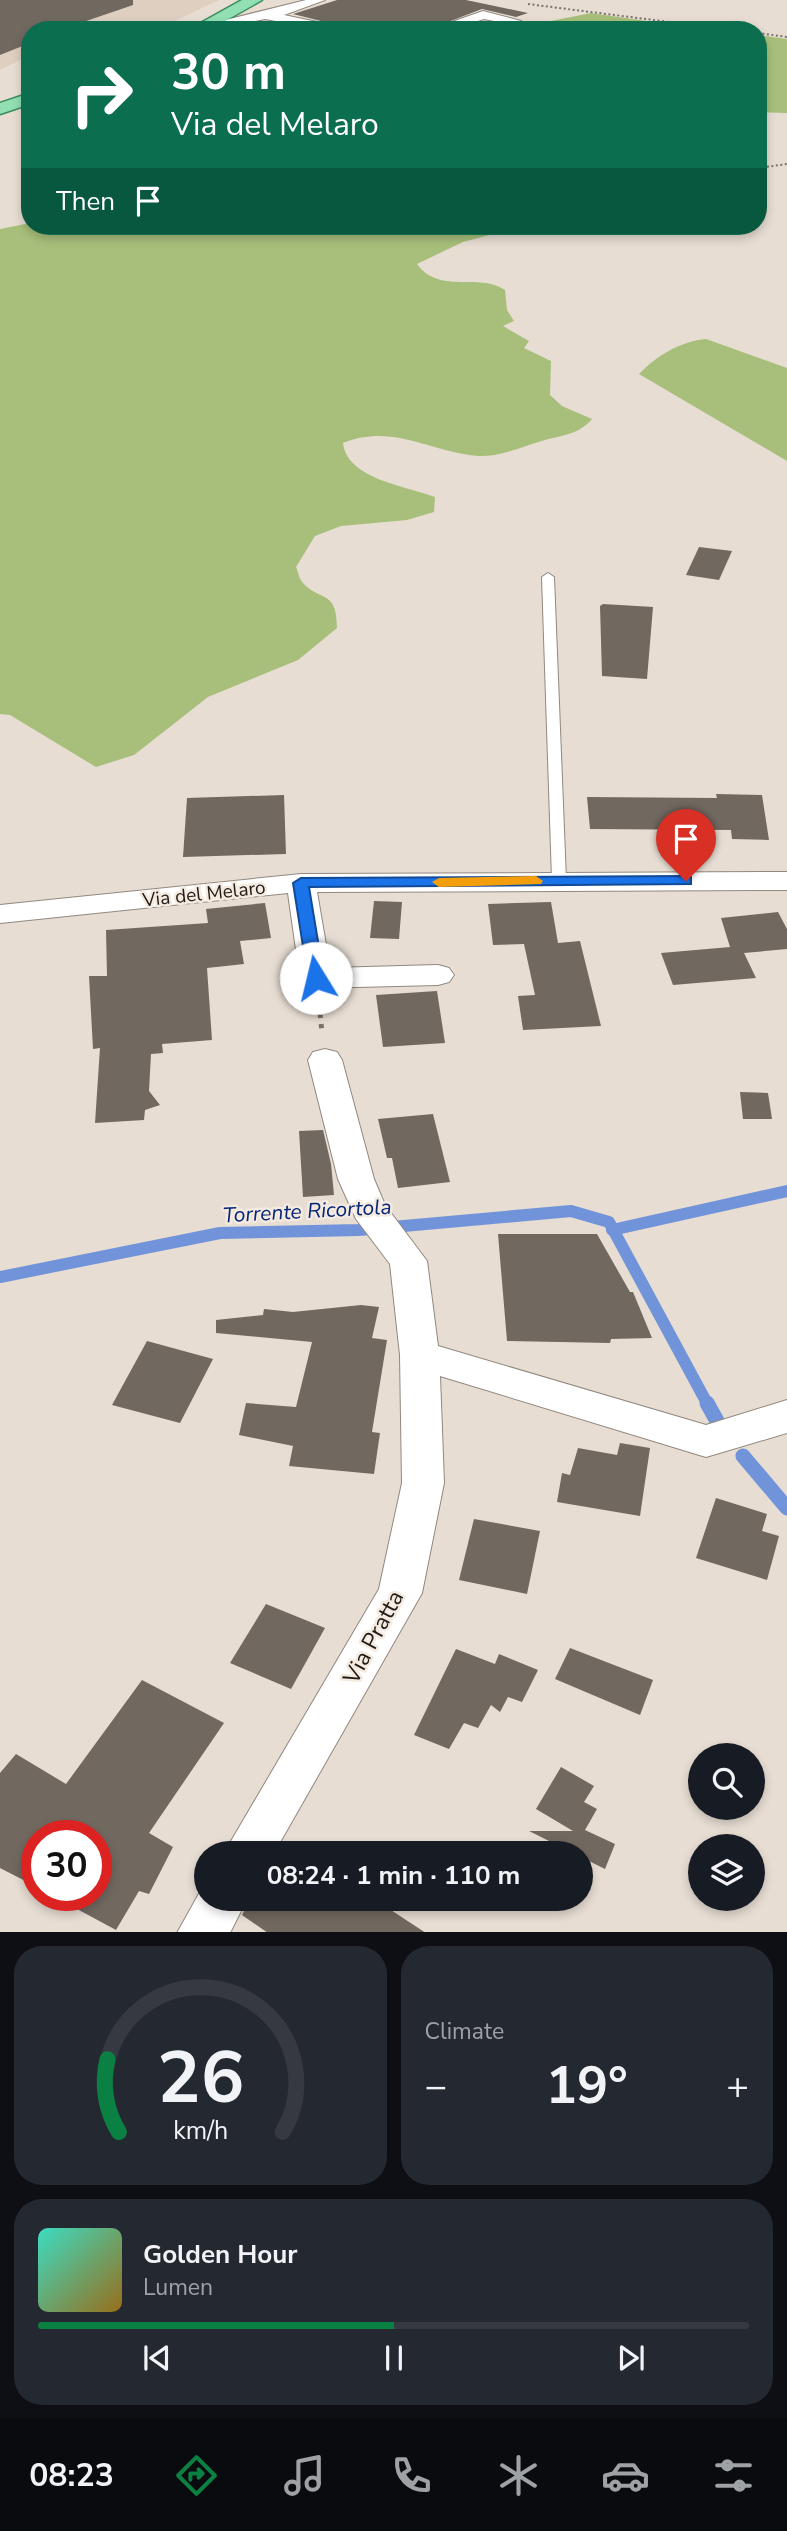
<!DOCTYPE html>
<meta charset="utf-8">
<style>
body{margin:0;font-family:"Nunito Sans",sans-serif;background:#242831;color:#f1f3f6;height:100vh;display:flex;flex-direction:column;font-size:26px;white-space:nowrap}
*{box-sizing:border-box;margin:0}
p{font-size:23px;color:#9ea1a6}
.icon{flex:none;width:38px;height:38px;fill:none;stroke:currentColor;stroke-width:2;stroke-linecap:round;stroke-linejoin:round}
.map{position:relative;height:1932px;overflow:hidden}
.panel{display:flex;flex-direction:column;gap:14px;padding:14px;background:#0d0f14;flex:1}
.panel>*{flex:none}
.hud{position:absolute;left:21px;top:21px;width:746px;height:214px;border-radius:28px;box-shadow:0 4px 10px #0003;background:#0b6e4f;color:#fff;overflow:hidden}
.fabs{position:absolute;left:688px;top:1743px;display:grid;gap:14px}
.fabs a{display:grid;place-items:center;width:77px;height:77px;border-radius:50%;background:#171b24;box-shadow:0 4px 10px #0003;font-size:35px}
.speed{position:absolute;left:21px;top:1820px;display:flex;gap:14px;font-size:35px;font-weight:700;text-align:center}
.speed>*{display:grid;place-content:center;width:91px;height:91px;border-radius:50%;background:#171b24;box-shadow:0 4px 10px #0003;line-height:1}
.speed .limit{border:10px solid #d22;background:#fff;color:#111}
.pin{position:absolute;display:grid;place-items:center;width:60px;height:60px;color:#fff;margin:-72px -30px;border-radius:50% 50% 50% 0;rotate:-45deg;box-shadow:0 0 7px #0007}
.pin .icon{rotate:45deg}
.me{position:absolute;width:77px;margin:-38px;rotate:351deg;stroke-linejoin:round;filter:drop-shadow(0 0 5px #0008)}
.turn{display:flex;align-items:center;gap:24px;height:147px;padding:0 35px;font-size:32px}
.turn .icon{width:91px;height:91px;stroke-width:2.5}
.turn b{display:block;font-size:49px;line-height:60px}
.then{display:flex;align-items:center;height:66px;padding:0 35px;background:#0003;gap:14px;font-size:26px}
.big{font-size:52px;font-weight:700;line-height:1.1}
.panel .widget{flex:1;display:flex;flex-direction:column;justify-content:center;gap:10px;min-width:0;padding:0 24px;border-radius:28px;background:#242831}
.panel .dial{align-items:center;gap:0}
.dial svg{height:182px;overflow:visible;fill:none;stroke:#363941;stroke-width:7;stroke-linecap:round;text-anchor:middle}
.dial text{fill:#f1f3f6;stroke:none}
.song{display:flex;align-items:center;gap:21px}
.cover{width:84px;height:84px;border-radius:10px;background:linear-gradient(135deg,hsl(170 70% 55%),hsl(40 70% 35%))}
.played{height:7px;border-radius:4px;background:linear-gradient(90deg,#0b8043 50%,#363941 50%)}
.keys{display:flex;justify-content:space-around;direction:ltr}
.heat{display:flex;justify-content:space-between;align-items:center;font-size:38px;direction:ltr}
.panel .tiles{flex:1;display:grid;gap:14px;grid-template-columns:1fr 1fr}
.widget:last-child{grid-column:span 2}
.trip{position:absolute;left:194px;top:1841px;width:399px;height:70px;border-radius:35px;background:#171b24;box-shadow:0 4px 10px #0003;font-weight:700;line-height:70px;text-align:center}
.menu{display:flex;height:112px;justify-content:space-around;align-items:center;background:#090b0e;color:#9ea1a6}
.menu .icon{width:49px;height:49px}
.menu .active{color:#0b8043}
.menu b{font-size:32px;color:#f1f3f6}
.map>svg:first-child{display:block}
.built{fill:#dfcfc1}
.green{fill:#a8bf7b}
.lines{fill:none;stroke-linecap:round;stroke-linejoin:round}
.stream-far1{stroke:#7093da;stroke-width:12}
.stream{stroke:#7093da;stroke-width:15}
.building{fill:#716860}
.lane-casing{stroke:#91887f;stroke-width:2}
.street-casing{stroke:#91887f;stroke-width:2}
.primary-casing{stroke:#3a8d5c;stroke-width:3}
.path-far1{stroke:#79736c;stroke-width:2;stroke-dasharray:2 2.5;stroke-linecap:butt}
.path{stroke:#79736c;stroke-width:5;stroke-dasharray:4.5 6;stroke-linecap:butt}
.lane{fill:#fff;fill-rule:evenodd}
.street{fill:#fff;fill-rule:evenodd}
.primary{fill:#92dfb3;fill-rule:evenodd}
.route{fill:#1a73e8;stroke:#114b97;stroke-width:2}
.slow{fill:#f59e0b}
.labels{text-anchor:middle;stroke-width:5;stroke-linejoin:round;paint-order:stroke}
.street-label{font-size:19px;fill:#1f1c18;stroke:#f4eae0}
.water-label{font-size:21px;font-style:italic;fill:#062677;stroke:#f4eae0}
.near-street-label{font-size:23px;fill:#1f1c18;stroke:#f4eae0}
</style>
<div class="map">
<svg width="787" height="1933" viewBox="0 0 787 1933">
<rect width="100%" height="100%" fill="#e7ddd3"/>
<polygon class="built" points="0,0 219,0 156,30 86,21 63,30 30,30 30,55 0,70"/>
<g class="green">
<polygon points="591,13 708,30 505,30"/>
<polygon points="758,35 787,39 787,113 758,112"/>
<path d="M30,223V226H523L463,242L417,264C439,295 479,272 505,290L507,310L514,321L503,326L529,341L524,348L551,361L550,395L562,406L592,419C579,434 564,435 545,440C524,446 501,457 478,456C429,452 393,423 343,443C347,479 406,486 435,497L434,512L407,520L341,526L315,536L296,567C298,571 299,579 303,583C320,602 337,589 337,628L298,660L208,697L134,755L96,767L10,715L0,714V229Z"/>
<path d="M706,339L787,368V461L639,374C656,356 681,341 706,339Z"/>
</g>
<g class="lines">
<g class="stream-far1">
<polyline points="612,1230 787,1191"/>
<polyline points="0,1277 220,1233 359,1230 571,1211 609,1222 708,1405"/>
</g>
<g class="stream">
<polyline points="707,1403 717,1421"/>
<polyline points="743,1456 787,1508"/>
</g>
</g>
<g class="building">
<polygon points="0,0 133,0 133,5 60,30 30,30 30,43 0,55"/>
<polygon points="337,0 466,0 528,13 516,17 482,9 427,30 357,30 293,14"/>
<polygon points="699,547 732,551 719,580 686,575"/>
<polygon points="603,604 653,607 647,679 602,676 600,606"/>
<polygon points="716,794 762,795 769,840 732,839 731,830 590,829 587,797 717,798"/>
<polygon points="284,795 286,854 183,857 187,798"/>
<polygon points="374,901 402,902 399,939 370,938"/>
<polygon points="551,902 558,943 580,941 601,1026 523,1030 518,996 535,995 524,944 493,945 488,904"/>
<polygon points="265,903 271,938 240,941 244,964 207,968 212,1040 162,1044 163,1053 151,1054 149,1091 160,1105 145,1110 144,1120 95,1123 100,1048 93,1049 89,976 107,976 106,930 208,923 206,909"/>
<polygon points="778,912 787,929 787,949 744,953 756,978 673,985 661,953 730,947 721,918"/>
<polygon points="437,991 445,1043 383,1047 376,995"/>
<polygon points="740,1092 768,1093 772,1119 743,1119"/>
<polygon points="433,1114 450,1182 398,1188 392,1158 387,1158 378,1119"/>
<polygon points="323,1130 331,1164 334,1195 303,1197 299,1131"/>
<polygon points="498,1234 597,1234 630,1292 633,1292 652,1338 611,1339 610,1343 507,1341"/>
<polygon points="361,1305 379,1307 372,1338 387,1340 372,1432 380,1433 374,1474 289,1466 293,1446 239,1435 246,1403 296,1407 312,1342 216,1333 216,1320 263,1315 264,1309 293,1312"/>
<polygon points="147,1341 213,1359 180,1423 112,1405"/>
<polygon points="620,1443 650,1448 640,1516 557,1502 562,1473 570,1475 578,1448 617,1455"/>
<polygon points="716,1498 767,1514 762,1531 779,1536 767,1580 696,1558"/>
<polygon points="474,1519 540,1531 527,1594 459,1580"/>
<polygon points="266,1604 325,1628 291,1689 230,1663"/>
<polygon points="570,1648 653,1680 640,1715 555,1679"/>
<polygon points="456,1649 495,1664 499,1654 538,1670 522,1702 508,1697 500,1712 491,1705 478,1728 464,1723 449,1749 414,1735"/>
<polygon points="142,1680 224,1723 149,1833 173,1847 149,1894 139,1891 116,1930 51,1895 96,1895 96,1836 37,1836 37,1887 0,1868 0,1773 16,1754 66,1784"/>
<polygon points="561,1767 594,1786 584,1802 597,1809 585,1830 615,1844 605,1869 581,1857 581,1853 573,1853 529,1831 573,1831 536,1809"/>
<polygon points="250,1899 374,1899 426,1933 268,1933 242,1915"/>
</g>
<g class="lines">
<defs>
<polygon id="lane" points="548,573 554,577 566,880 559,884 552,880 542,577"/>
<g id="street">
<polygon points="306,0 325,0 284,15 355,30 323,30 265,19 210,30 197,27"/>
<polygon points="483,11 521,21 514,25 484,19 450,30 429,30"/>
<polygon points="787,872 787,890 317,892 330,968 438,965 449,968 454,975 449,982 438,985 316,988 305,985 300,978 288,893 0,923 0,905 301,874"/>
<polygon points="325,1049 337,1052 342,1060 374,1179 385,1205 427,1261 438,1346 706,1425 787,1400 787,1433 706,1457 440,1376 444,1483 422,1593 274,1853 224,1853 379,1589 402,1483 400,1355 390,1264 356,1219 338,1179 308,1060 313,1052"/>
<polygon points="206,1881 206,1899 247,1899 230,1933 177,1933"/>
</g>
<g id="primary">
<polygon points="242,0 262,0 209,30 188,30"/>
<polygon points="30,93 30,104 0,114 0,103"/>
</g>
</defs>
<use href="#lane" class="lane-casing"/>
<use href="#street" class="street-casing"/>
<use href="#primary" class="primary-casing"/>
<g class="path-far1">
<polyline points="528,4 732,30"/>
<polyline points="758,33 787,37"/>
<polyline points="758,168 787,164"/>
</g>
<polyline class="path" points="319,1003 322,1033"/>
<use href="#lane" class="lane"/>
<use href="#street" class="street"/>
<use href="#primary" class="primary"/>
</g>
<polygon class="route" points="686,876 691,877 691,884 309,887 324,978 316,983 308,978 293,883 301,878"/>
<polygon class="slow" points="536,876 543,881 541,884 439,887 432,882 439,878"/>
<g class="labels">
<g class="street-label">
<text transform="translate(204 893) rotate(-6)" y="7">Via del Melaro</text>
</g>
<g class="water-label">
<text transform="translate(307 1211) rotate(-3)" y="7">Torrente Ricortola</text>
</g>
<g class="near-street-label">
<text transform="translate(373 1637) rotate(-62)" y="8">Via Pratta</text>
</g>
</g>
</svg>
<div class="fabs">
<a><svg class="icon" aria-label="search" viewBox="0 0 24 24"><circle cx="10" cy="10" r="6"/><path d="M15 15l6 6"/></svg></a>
<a><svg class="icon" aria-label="layers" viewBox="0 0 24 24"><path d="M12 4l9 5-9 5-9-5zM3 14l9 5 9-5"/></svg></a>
</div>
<div class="speed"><div class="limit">30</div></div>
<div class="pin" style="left:686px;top:881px;background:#d93025"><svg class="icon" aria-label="arrive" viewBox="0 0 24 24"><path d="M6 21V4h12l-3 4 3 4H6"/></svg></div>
<svg class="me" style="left:316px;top:978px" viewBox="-20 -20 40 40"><circle r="19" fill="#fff"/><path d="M0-13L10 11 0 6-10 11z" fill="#1a73e8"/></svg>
<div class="trip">08:24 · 1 min · 110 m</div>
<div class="hud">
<div class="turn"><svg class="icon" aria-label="right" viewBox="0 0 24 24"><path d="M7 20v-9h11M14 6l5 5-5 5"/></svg><div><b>30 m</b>Via del Melaro</div></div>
<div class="then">Then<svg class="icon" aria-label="arrive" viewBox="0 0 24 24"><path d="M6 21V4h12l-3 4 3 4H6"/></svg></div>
</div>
</div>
<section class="panel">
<div class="tiles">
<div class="widget dial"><svg viewBox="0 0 100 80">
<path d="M14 69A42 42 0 1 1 86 69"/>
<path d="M14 69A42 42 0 0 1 9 37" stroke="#0b8043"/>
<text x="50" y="56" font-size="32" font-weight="700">26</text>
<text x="50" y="72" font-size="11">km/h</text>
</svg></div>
<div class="widget"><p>Climate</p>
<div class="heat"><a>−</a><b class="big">19°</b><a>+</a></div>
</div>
<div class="widget">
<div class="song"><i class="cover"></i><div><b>Golden Hour</b><p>Lumen</p></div></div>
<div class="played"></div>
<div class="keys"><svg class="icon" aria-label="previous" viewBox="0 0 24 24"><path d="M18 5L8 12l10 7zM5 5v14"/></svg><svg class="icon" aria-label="pause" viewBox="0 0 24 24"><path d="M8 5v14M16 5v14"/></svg><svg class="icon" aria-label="next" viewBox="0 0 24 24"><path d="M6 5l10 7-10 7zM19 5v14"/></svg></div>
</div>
</div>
</section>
<nav class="menu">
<b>08:23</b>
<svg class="icon active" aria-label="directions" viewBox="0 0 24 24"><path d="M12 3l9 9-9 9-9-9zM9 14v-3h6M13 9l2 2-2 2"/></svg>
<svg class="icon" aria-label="music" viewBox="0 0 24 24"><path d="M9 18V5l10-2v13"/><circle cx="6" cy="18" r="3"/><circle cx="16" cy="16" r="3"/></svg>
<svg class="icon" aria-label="phone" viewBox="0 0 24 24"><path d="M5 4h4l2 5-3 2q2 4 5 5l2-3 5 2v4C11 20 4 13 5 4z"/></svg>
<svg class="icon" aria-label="climate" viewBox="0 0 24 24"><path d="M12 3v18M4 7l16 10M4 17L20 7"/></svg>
<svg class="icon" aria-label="car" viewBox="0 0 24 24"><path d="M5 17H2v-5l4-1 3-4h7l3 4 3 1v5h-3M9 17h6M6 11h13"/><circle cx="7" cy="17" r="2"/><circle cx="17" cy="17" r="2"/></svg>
<svg class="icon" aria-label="filters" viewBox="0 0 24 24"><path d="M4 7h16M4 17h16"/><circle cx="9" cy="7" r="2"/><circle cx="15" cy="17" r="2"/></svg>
</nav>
